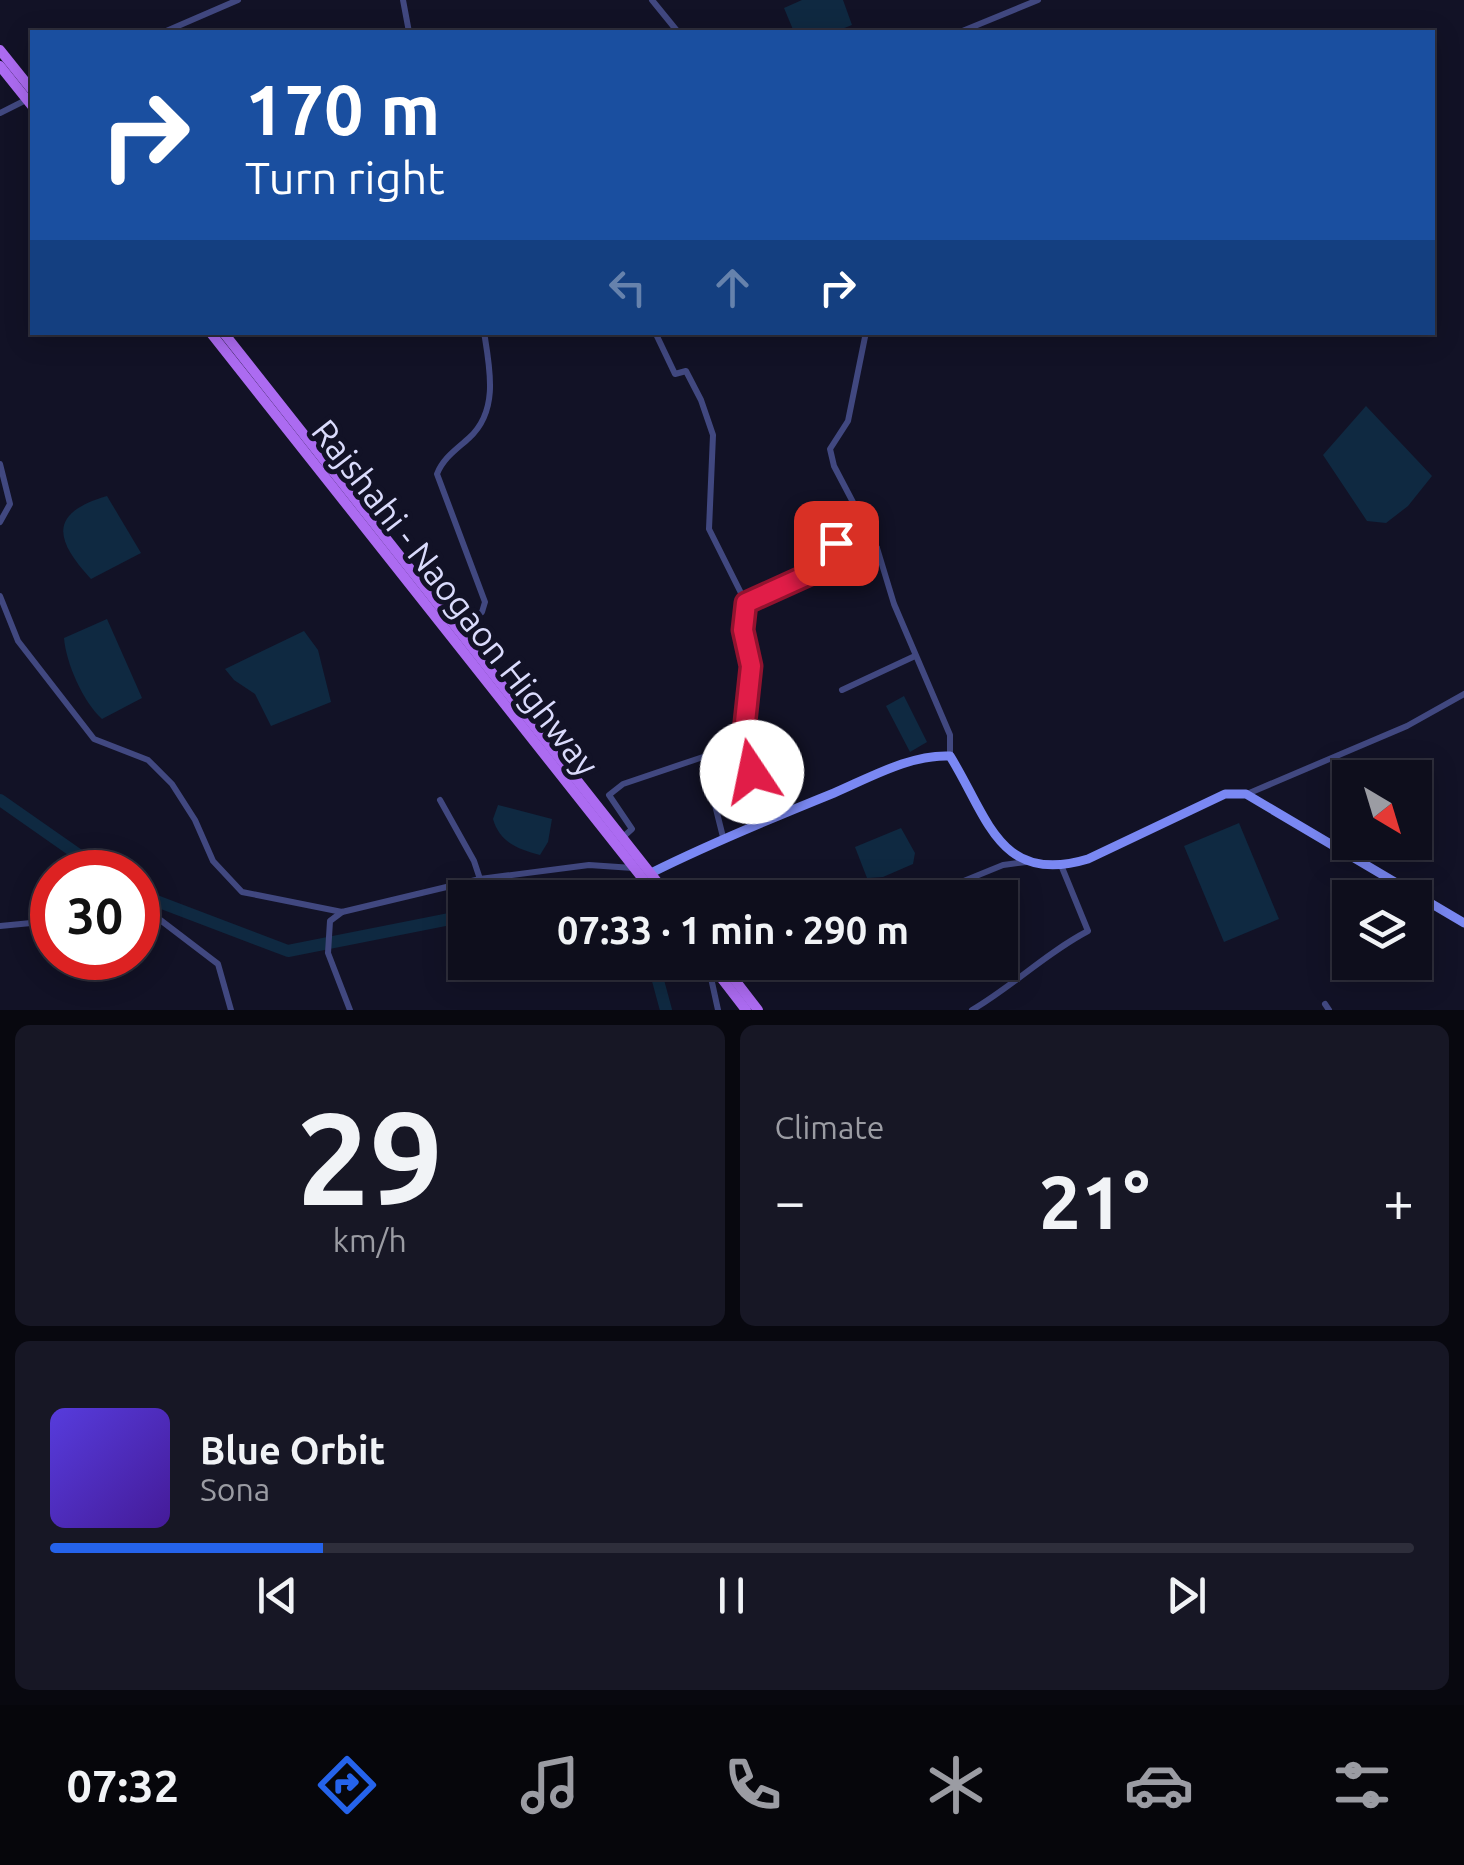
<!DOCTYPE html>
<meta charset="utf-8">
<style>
body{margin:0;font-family:Ubuntu,sans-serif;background:#171725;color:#f1f3f6;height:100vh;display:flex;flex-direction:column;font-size:38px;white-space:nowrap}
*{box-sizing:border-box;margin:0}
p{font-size:32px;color:#9b9ca3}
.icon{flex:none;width:55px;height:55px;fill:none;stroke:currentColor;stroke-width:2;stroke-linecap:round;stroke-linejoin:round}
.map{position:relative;height:1010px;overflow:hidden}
.panel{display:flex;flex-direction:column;gap:15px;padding:15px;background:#08080f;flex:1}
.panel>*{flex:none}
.top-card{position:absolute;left:30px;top:30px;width:1405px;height:305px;border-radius:0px;box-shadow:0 5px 25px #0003,0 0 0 2px #2e2e3b;background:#1a4fa0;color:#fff;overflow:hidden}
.needle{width:65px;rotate:142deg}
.controls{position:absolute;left:1332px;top:760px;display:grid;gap:20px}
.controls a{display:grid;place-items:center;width:100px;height:100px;border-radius:0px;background:#0e0e1c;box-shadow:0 5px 25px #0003,0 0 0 2px #2e2e3b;font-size:50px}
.speed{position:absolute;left:30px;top:850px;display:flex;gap:20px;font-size:50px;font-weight:700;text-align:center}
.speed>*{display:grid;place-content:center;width:130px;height:130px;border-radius:50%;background:#0e0e1c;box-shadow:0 5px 25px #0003,0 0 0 2px #2e2e3b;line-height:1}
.speed .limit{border:15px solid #d22;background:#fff;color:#111}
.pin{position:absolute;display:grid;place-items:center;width:85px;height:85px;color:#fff;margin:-42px;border-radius:20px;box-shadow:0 5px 15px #0006}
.me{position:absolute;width:110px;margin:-55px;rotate:349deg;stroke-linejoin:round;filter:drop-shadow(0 0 8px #0008)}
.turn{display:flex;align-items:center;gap:35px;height:210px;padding:0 50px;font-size:45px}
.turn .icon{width:130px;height:130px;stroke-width:2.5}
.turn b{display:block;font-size:70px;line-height:85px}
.lanes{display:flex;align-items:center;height:95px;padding:0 50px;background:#0003;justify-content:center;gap:50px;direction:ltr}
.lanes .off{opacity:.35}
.big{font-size:75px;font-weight:700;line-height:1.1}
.panel .widget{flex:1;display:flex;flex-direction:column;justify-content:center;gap:15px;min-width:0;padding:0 35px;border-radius:15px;background:#171725}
.panel .dial{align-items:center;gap:0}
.dial b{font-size:130px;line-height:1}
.song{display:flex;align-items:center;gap:30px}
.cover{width:120px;height:120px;border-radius:15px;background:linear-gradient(135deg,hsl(250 70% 55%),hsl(260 70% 35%))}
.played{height:10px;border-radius:5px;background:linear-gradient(90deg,#2563eb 20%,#2e2e3b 20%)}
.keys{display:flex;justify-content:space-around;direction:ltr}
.heat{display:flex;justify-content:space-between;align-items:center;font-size:55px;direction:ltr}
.panel .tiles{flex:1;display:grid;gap:15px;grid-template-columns:1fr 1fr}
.widget:last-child{grid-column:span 2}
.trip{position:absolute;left:448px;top:880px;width:570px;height:100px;border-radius:0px;background:#0e0e1c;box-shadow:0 5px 25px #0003,0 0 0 2px #2e2e3b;font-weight:700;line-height:100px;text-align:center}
.menu{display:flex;height:160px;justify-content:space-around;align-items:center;background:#06060b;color:#9b9ca3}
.menu .icon{width:70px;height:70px}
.menu .current{color:#2563eb}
.menu b{font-size:45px;color:#f1f3f6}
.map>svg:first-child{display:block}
.water{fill:#0f2941}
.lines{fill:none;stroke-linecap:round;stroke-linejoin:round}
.river{stroke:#0f2941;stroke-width:12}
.street{stroke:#414880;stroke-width:6}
.secondary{stroke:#7a88f3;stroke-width:9}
.primary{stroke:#ac6bf1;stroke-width:10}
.route-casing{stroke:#92132f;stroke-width:25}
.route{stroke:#e11d48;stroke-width:18}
.labels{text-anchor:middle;stroke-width:10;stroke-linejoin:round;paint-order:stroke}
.street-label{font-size:35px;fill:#dadbfc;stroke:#121226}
</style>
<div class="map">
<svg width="1464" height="1010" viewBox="0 0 1464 1010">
<rect width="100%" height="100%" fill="#121226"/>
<g class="water">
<polygon points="802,0 843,0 852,25 834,32 794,32 784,8"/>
<polygon points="1366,406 1432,476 1408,506 1386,523 1367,521 1323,455"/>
<path d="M107,496L141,553L91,579C54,539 49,513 107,496Z"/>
<path d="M107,619L142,698L102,719C83,702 66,663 64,638Z"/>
<polygon points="304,631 318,650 331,702 271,726 255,694 234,680 225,669"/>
<polygon points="904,696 927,742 910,752 886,706"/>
<path d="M498,805L552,819L548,842L540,855C518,849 500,843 493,819Z"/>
<polygon points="1239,823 1279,919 1224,942 1184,846"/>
<polygon points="901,828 915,853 913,864 883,877 867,878 855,847"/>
</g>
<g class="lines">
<g class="river">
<polyline points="0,800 103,872"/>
<polyline points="138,894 288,951 465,916"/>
<polyline points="653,962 666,1010"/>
</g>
<g class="street">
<polyline points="403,0 409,32"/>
<polyline points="652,0 678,32"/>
<polyline points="164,32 238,0"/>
<polyline points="960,32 1038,0"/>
<polyline points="0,113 26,100"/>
<polyline points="655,332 675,374 686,371 701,400 713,435 709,529 746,603 743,630 751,666 743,741 752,772 759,822"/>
<polyline points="866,332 848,421 830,449 834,466 877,548 894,604 950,735 950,756"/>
<polyline points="0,464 10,504 0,522"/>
<polyline points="0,596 18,641 94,739 148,760 172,784 195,820 213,861 242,892 342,912 480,879 589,865 633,868"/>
<polyline points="746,603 810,574 815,552 824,543 836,543 838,559 877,548"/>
<path d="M459,629L482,612L485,602L437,474C443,458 457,449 469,438C499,411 490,369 484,332"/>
<polyline points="842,690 915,656"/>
<polyline points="1247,794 1407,726 1464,694"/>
<polyline points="440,800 474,861 480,879"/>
<polyline points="623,837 632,829 609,795 623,784 703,757 723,837"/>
<polyline points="960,882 966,898"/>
<polyline points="922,898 1003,865 1026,862"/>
<polyline points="138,903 218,964 231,1010"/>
<polyline points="342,912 330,921 328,953 350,1010"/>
<polyline points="0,926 52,921"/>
<polyline points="708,964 718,1010"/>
<polyline points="1325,1004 1329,1010"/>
<path d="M972,1010C1013,986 1046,953 1088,931L1061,865"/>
</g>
<path class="secondary" d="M651,873C711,843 772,818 834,793C869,778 911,754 950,756C988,817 999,886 1088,859L1225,794H1246L1464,923"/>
<g class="primary">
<polyline points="0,50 32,90"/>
<polyline points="0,66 32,106"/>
<polyline points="210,332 658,898"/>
<polyline points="223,332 670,898"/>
<polyline points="709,962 746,1010"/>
<polyline points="721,962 758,1010"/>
</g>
</g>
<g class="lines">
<defs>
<polyline id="route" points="752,772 743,741 751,666 743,630 746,603 810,574 815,552 824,543 836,543"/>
</defs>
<use href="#route" class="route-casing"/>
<use href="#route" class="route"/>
</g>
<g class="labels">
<g class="street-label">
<text transform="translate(455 598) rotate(52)" y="12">Rajshahi - Naogaon Highway</text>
</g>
</g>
</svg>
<div class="controls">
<a><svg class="needle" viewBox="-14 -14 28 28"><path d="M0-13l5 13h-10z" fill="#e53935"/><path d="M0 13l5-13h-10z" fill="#9b9ca3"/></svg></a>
<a><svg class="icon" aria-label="layers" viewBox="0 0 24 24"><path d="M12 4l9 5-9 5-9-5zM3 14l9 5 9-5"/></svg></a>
</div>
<div class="speed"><div class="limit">30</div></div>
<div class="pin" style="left:836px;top:543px;background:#d93025"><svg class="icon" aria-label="arrive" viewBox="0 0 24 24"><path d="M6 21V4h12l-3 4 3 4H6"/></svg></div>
<svg class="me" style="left:752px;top:772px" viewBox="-20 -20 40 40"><circle r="19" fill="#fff"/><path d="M0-13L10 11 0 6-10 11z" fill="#e11d48"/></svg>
<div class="trip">07:33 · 1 min · 290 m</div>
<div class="top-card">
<div class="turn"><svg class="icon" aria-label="right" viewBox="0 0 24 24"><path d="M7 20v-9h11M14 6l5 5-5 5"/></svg><div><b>170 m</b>Turn right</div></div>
<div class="lanes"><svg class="icon off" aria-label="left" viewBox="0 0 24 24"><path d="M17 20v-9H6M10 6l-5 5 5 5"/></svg><svg class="icon off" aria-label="ahead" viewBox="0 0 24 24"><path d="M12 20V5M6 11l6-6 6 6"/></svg><svg class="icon" aria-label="right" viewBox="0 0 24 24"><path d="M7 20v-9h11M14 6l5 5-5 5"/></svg></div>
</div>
</div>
<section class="panel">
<div class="tiles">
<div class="widget dial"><b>29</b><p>km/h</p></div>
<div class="widget"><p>Climate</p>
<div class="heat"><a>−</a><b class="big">21°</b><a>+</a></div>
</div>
<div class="widget">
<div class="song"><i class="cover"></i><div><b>Blue Orbit</b><p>Sona</p></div></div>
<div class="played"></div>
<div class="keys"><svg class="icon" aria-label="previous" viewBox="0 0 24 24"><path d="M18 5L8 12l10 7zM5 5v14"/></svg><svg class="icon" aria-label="pause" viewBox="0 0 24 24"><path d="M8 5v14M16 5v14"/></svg><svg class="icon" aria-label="next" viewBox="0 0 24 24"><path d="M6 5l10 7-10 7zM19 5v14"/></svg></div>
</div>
</div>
</section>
<nav class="menu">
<b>07:32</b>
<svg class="icon current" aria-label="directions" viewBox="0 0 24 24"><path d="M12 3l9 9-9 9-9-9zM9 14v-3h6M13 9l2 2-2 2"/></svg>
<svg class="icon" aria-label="music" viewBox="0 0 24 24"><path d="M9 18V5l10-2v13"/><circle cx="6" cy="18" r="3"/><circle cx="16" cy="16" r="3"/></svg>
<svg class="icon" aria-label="phone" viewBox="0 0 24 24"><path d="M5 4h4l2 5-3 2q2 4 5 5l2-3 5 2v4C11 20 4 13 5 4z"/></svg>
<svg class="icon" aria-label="climate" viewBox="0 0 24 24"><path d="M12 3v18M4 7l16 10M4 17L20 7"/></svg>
<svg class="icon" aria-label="car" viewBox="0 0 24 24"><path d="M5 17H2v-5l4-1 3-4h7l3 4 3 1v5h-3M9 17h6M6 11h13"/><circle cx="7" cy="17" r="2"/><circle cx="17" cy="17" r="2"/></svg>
<svg class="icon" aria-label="filters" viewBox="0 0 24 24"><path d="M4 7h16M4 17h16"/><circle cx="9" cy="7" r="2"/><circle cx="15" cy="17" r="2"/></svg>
</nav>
